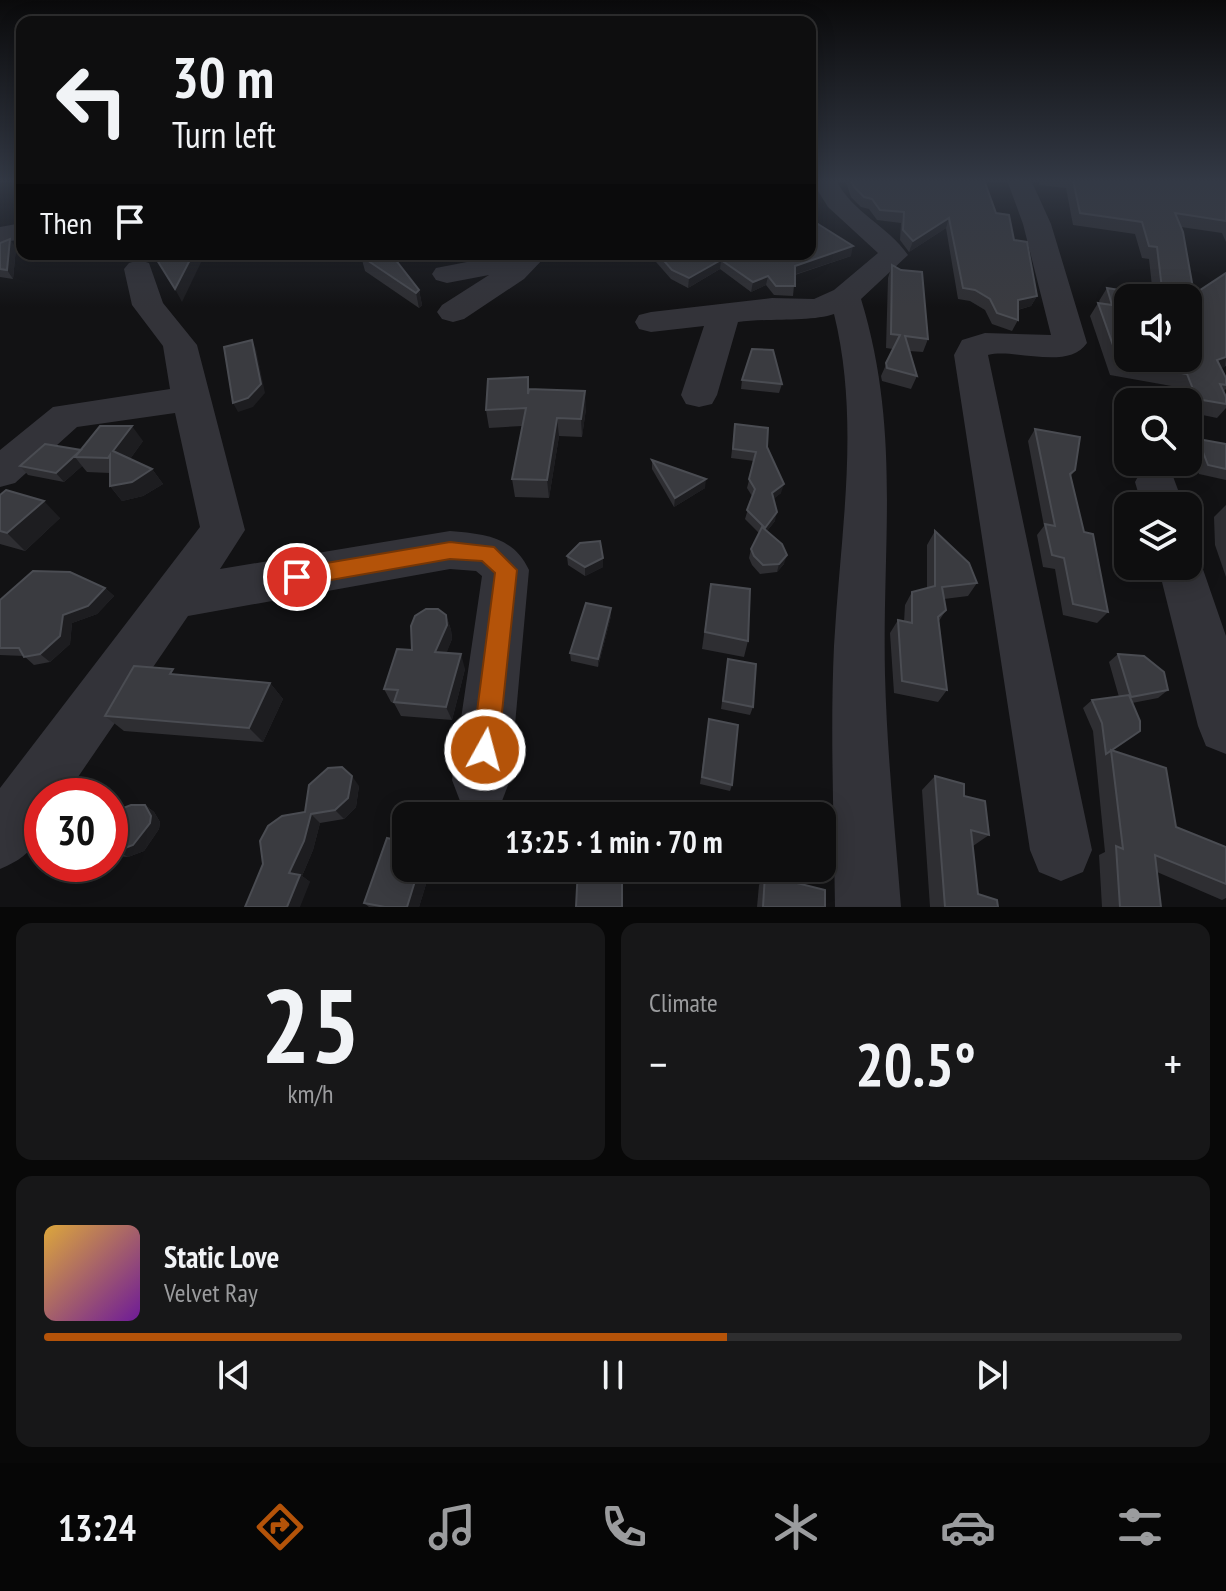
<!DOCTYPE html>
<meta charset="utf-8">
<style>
body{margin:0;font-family:"PT Sans Narrow",sans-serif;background:#171718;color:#f1f3f6;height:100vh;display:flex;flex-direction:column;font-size:30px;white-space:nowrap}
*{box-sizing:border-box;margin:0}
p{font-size:26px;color:#9b9c9e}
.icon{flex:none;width:44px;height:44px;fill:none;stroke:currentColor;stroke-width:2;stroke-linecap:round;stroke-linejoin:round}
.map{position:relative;height:907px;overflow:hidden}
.side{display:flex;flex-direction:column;gap:16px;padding:16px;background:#080808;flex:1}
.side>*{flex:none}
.top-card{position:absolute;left:16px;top:16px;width:800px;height:244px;border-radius:16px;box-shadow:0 4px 20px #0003,0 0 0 2px #2e2e2f;background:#0e0e0f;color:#f1f3f6;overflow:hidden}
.controls{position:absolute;left:1114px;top:284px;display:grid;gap:16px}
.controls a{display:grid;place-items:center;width:88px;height:88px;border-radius:16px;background:#0e0e0f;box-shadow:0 4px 20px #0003,0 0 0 2px #2e2e2f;font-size:40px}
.speed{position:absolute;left:24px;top:778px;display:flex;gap:16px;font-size:40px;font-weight:700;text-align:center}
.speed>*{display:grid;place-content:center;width:104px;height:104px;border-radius:50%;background:#0e0e0f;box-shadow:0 4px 20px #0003,0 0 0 2px #2e2e2f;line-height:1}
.speed .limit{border:12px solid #d22;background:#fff;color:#111}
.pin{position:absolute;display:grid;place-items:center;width:68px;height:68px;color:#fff;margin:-34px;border:4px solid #fff;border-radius:50%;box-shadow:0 2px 8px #0007}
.me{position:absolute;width:88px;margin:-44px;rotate:7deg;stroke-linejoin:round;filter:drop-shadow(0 0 6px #0008)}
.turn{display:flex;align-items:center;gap:28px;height:168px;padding:0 24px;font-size:36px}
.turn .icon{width:104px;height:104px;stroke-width:2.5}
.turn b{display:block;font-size:56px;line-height:68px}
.then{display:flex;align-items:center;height:76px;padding:0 24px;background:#0003;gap:16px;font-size:30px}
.big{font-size:60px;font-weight:800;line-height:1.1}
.side .widget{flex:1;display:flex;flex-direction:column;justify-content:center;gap:12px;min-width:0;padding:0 28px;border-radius:16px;background:#171718}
.side .dial{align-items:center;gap:0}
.dial b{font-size:104px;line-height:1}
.song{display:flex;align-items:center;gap:24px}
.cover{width:96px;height:96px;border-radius:12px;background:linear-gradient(135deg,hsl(40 70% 55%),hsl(280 70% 35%))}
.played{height:8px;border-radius:4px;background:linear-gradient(90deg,#b45309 60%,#2e2e2f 60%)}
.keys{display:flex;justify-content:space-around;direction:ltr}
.heat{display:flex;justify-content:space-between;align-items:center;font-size:44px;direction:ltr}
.side .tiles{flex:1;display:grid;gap:16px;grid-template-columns:1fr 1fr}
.widget:last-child{grid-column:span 2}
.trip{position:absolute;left:392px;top:802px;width:444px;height:80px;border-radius:16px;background:#0e0e0f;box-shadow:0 4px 20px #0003,0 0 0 2px #2e2e2f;font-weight:800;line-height:80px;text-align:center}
.dock{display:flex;height:128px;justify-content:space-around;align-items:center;background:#060606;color:#9b9c9e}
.dock .icon{width:56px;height:56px}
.dock .selected{color:#b45309}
.dock b{font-size:36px;color:#f1f3f6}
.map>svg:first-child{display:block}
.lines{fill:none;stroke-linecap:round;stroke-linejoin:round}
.minor{fill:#333339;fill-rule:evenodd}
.wall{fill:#2e2e32}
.shaded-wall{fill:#1d1d20}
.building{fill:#3a3b40;stroke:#4a4c52;stroke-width:2;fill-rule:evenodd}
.route{fill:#b45309;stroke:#753606;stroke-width:2}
</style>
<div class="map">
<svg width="1226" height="907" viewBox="0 0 1226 907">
<rect width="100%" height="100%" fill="#121214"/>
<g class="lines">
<g class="minor">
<path d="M811,180H836C852,212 888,226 908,255L861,299C901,430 882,542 885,675C887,752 895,830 901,907H835C834,820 830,733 834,646C840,535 861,424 834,314C812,322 765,318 738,322L717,395L712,404L699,407L686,404L681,395L704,326L651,332L639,329L635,322L639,315L651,312L772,298L814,299L834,290L878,253L828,207Z"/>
<path d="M1007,180H1031L1051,224L1087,343C1068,371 1015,348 988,355L1092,850L1083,872L1061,881L1039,872L1030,850L954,355L962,340L985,333L1051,335L1023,224Z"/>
<polygon points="22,223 22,239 0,243 0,227"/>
<polygon points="508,254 546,256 524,279 464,319 453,322 442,319 437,312 442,305 489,275 447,283 436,280 432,274 436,268"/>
<path d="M139,260L149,263L163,303L197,345L245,530L220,569L450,531C484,534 513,536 529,570L510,780L502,801L481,809L460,801L452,780L482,576L476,571L450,569L188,616L65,796H42C42,835 39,853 0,869V788L200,527L175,413L77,427L15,483L0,487V450L53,407L170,389L163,346L132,305L124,269L129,263Z"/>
<polygon points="1156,466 1171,471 1184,506 1142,506 1135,482 1141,471"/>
<polygon points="1188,549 1197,552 1226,636 1226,754 1206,746 1198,726 1158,566 1188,566"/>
</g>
</g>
<g class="wall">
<polygon points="842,180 984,180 996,213 1014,240 1037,296 1031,306 1018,310 1018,320 1012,331 992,324 985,310 970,301 958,299 946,228 909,252 900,240 901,223 877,220 869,209 861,207 851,197 846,182 842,182"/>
<polygon points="1039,180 1226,180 1226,242 1222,233 1181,227 1194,294 1226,273 1226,366 1221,368 1226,378 1226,389 1223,392 1226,397 1226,408 1217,418 1188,412 1188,402 1183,402 1177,387 1110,375 1090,316 1098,303 1100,303 1099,301 1107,288 1153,295 1149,259 1142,258 1135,234 1073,225 1066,188 1039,185"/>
<polygon points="0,243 16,248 13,279 0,277"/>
<polygon points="649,254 810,254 851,256 795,275 793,296 774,295 766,285 751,292 720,269 688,288 671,279"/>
<polygon points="361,256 419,290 422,305 419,308 365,271"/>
<polygon points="892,265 928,339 923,352 909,351 917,376 911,389 882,381 881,376 893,349 886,348 888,278"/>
<polygon points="742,380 782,384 779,393 741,389"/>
<polygon points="530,389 586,409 582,437 559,436 549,498 515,497 512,479 522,426 489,428 486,410"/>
<polygon points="735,424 767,447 781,493 773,499 775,521 767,531 784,564 777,572 760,574 752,565 749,558 751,549 759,533 745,519 752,496 747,488 754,461 731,458"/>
<polygon points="1035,429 1075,470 1071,476 1084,532 1108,612 1097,623 1063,615 1055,569 1043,567 1037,535 1044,526 1028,441"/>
<polygon points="1198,439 1226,445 1226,480 1199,474 1190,448"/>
<polygon points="143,441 130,459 152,469 163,484 143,496 122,501 110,486 110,473 87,472 82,466 64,482 28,475 20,466 81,450"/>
<polygon points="652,460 705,488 674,507 652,469"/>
<polygon points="0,495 60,518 25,551 0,544"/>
<polygon points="1226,505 1226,577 1215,545 1214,517"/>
<polygon points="935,531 977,583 968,596 944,599 946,610 939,621 947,690 938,702 894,693 890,633 898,620 904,622 905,605 912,592 927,588 927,545"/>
<polygon points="567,556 603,567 585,576 568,565"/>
<polygon points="711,584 748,641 744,657 702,649"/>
<polygon points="105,588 114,596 97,614 72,623 70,644 50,662 34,665 24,656 0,655 0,600"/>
<polygon points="446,615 451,630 452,639 446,653 465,669 452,720 401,716 394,703 391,702 384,689 412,650"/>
<polygon points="611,616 598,667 571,661 570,653"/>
<polygon points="1118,654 1168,690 1158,698 1132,703 1112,750 1176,827 1226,847 1226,898 1222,900 1157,872 1161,907 1102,907 1099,855 1105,852 1096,761 1103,756 1096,761 1093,731 1083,708 1092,700 1119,697 1109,662"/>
<polygon points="728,659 753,707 750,715 721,709"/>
<polygon points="179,675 270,683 283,699 263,742 124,731 105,716"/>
<polygon points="709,719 732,785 730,791 700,784"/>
<polygon points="935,776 964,796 989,835 973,846 978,894 998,907 930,907 922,790"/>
<polygon points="359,786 356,807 344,819 320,823 313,850 302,876 310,882 245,907 305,812"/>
<polygon points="145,805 154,812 160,822 159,829 144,851 128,857 118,856 110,852 110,822"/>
<polygon points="431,868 419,907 369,907 364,903"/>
<polygon points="765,875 825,907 757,907 759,885"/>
</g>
<g class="shaded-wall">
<polygon points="949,218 946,228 909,252 913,241"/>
<polygon points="10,239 16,248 13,279 7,270"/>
<polygon points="853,246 851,256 793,275 795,266"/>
<polygon points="193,254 205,254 182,302 175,289"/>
<polygon points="721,260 720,269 688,288 689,278"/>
<polygon points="768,276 766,285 751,292 753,282"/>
<polygon points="419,290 422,305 419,308 416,293"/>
<polygon points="1037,296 1031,306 1013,311 1018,300"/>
<polygon points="252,340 256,349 265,393 253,407 238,412 233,403"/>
<polygon points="1226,357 1225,367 1207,373 1217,360"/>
<polygon points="585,391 586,409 582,437 581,419"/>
<polygon points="557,418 559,436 549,498 547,480"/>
<polygon points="132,426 143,441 125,466 113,451"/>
<polygon points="82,450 75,457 82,466 64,482 56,473"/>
<polygon points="152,469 163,484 143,496 122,501 110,486"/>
<polygon points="706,479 705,488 674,507 675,498"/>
<polygon points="784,484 781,493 770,502 772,493"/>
<polygon points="44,501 60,518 25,551 7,533"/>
<polygon points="777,512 775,521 763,536 765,528"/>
<polygon points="787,555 784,564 777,572 779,564"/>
<polygon points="603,558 603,567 585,576 585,567"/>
<polygon points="105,588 114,596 97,614 72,623 70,644 50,662 40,654 63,615"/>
<polygon points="611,608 611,616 598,667 598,659"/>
<polygon points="446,615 451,630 452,639 441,667 435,652"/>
<polygon points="461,654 465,669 452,720 446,707"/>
<polygon points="270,683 283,699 263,742 249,728"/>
<polygon points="352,776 359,786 356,807 344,819 335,810"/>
<polygon points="145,805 154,812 160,822 159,829 144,851 128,857 117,851"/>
<polygon points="311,814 320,823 313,850 302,876 310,882 300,907 287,907 289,873"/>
<polygon points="419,868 431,868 419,907 407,907"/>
</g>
<g class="building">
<polygon points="851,180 984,180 996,213 1009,215 1014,240 1027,242 1037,296 1018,300 1018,320 997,313 990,299 975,290 963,288 949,218 913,241 903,230 904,212 880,210 872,199 864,197 854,187"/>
<path d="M1073,180H1226V221L1175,213L1183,232L1194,294L1226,273V357L1217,360L1226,378V385L1220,384L1226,397V404L1197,399L1187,374L1119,362L1098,303L1112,305L1107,288L1163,297L1157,247L1149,246L1142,222L1080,213ZM1128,298H1188V358H1128Z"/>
<polygon points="810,219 853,246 795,266 795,286 776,286 768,276 753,282 721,260 689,278 672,270 658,254 810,254"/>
<polygon points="10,239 7,270 0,269 0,243"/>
<polygon points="161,254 193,254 175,289 157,260"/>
<polygon points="361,254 391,254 419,290 416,293 361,256"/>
<polygon points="892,265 901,270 922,272 928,339 905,336 917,376 887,368 886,363 900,335 891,334"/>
<polygon points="252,340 261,384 248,398 233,403 224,347"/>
<polygon points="752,349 773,350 782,384 742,380"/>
<polygon points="528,377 528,394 529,389 585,391 581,419 557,418 547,480 512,479 526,408 486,410 488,379"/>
<polygon points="735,424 768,428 767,447 784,484 772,493 777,512 765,528 747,510 755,489 749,479 756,452 733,449"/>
<polygon points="100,426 132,426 113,451 152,469 132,482 110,486 110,455 108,458 75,457"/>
<polygon points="1035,429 1080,437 1075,470 1070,474 1084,532 1093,534 1108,612 1073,604 1064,558 1052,555 1045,524 1055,526"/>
<polygon points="1198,439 1226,444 1226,469 1208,465"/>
<polygon points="45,444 81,450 56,473 20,466"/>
<polygon points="652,460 706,479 675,498"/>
<polygon points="6,490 44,501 7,533 0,531 0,495"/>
<polygon points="762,527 782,544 787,555 779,564 763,565 754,556 751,549"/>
<polygon points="935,531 969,563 977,583 942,587 946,610 938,617 947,690 902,681 898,620 912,623 912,592 935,586"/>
<polygon points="600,541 603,558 585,567 567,556 580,543"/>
<polygon points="33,571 70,572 105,588 88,606 63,615 60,636 40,654 24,657 19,648 0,648 0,600"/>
<polygon points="711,584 750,589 748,641 705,632"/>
<polygon points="586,603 611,608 598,659 570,653"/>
<polygon points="426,609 438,609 446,615 447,625 435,652 461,654 446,707 394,702 398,690 384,689 397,649 412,650 411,626 415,616"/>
<polygon points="1118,654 1144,656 1164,672 1168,690 1131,697"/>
<polygon points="728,659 756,664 753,707 723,701"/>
<polygon points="134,666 173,669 170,674 270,683 249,728 105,716"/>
<polygon points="1129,695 1140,721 1140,731 1106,754 1102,723 1092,700"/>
<polygon points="709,719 738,725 732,785 702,777"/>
<polygon points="1111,750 1166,768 1176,827 1226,847 1226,884 1155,855 1161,907 1120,907 1116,846 1123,849"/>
<polygon points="342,767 352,776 348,798 335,810 311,814 304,841 289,873 300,875 287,907 245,907 263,864 260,841 268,826 282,816 305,812 309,785 328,768"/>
<polygon points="935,776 964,784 964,796 985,801 989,835 971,830 978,894 997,900 998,907 945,907"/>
<polygon points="131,805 145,805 151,816 150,823 133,845 117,851 110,850 110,822 123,808"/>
<polygon points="387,838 406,842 406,868 419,868 407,907 385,907 364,903"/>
<polygon points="578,868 622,868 622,907 576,907"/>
<polygon points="765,875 825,890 825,907 763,907"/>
</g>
<linearGradient id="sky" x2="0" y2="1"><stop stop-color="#0a0a0b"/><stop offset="0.59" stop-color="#333945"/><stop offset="1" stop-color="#333945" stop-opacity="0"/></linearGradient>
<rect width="1226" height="307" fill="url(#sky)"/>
<polygon class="route" points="450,542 494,547 517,570 498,750 494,759 485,763 475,759 472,750 495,573 482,561 450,559 297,586 289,583 286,577 289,570 297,568"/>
</svg>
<div class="controls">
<a><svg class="icon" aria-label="sound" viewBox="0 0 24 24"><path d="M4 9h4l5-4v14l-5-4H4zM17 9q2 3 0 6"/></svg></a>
<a><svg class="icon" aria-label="search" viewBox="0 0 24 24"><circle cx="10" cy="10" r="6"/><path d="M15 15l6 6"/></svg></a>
<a><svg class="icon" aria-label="layers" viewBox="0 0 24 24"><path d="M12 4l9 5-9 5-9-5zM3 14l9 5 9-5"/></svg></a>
</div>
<div class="speed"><div class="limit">30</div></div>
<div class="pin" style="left:297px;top:577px;background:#d93025"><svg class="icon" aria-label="arrive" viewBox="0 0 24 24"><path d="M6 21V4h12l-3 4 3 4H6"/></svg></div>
<svg class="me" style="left:485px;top:750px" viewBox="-20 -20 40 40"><circle r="17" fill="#b45309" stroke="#fff" stroke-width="3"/><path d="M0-11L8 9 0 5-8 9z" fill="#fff"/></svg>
<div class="trip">13:25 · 1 min · 70 m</div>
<div class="top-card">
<div class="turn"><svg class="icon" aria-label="left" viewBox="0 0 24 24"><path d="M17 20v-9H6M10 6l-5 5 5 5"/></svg><div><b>30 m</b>Turn left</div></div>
<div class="then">Then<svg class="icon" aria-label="arrive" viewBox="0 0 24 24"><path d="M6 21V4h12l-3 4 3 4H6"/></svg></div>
</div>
</div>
<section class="side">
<div class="tiles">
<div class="widget dial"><b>25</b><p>km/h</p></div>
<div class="widget"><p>Climate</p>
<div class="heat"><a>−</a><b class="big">20.5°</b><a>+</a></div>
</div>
<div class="widget">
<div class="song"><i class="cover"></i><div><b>Static Love</b><p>Velvet Ray</p></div></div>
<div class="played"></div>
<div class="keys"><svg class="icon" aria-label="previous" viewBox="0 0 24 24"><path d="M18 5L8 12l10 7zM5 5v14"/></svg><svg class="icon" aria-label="pause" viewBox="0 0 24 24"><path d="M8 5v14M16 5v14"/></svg><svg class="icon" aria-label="next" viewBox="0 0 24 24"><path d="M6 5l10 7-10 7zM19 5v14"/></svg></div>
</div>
</div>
</section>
<nav class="dock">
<b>13:24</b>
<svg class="icon selected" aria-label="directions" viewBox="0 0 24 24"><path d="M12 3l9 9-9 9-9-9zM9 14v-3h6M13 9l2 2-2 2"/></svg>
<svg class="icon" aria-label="music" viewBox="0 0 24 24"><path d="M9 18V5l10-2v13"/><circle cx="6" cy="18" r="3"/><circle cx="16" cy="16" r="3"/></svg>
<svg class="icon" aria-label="phone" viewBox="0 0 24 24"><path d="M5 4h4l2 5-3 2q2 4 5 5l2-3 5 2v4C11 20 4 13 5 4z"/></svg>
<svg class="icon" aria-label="climate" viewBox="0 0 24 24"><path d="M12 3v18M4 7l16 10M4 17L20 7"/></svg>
<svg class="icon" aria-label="car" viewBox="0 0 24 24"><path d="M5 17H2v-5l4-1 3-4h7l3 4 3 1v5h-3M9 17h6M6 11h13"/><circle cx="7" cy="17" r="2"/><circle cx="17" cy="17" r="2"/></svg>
<svg class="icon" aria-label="filters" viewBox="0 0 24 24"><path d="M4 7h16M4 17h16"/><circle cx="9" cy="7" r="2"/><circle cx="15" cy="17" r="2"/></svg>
</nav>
